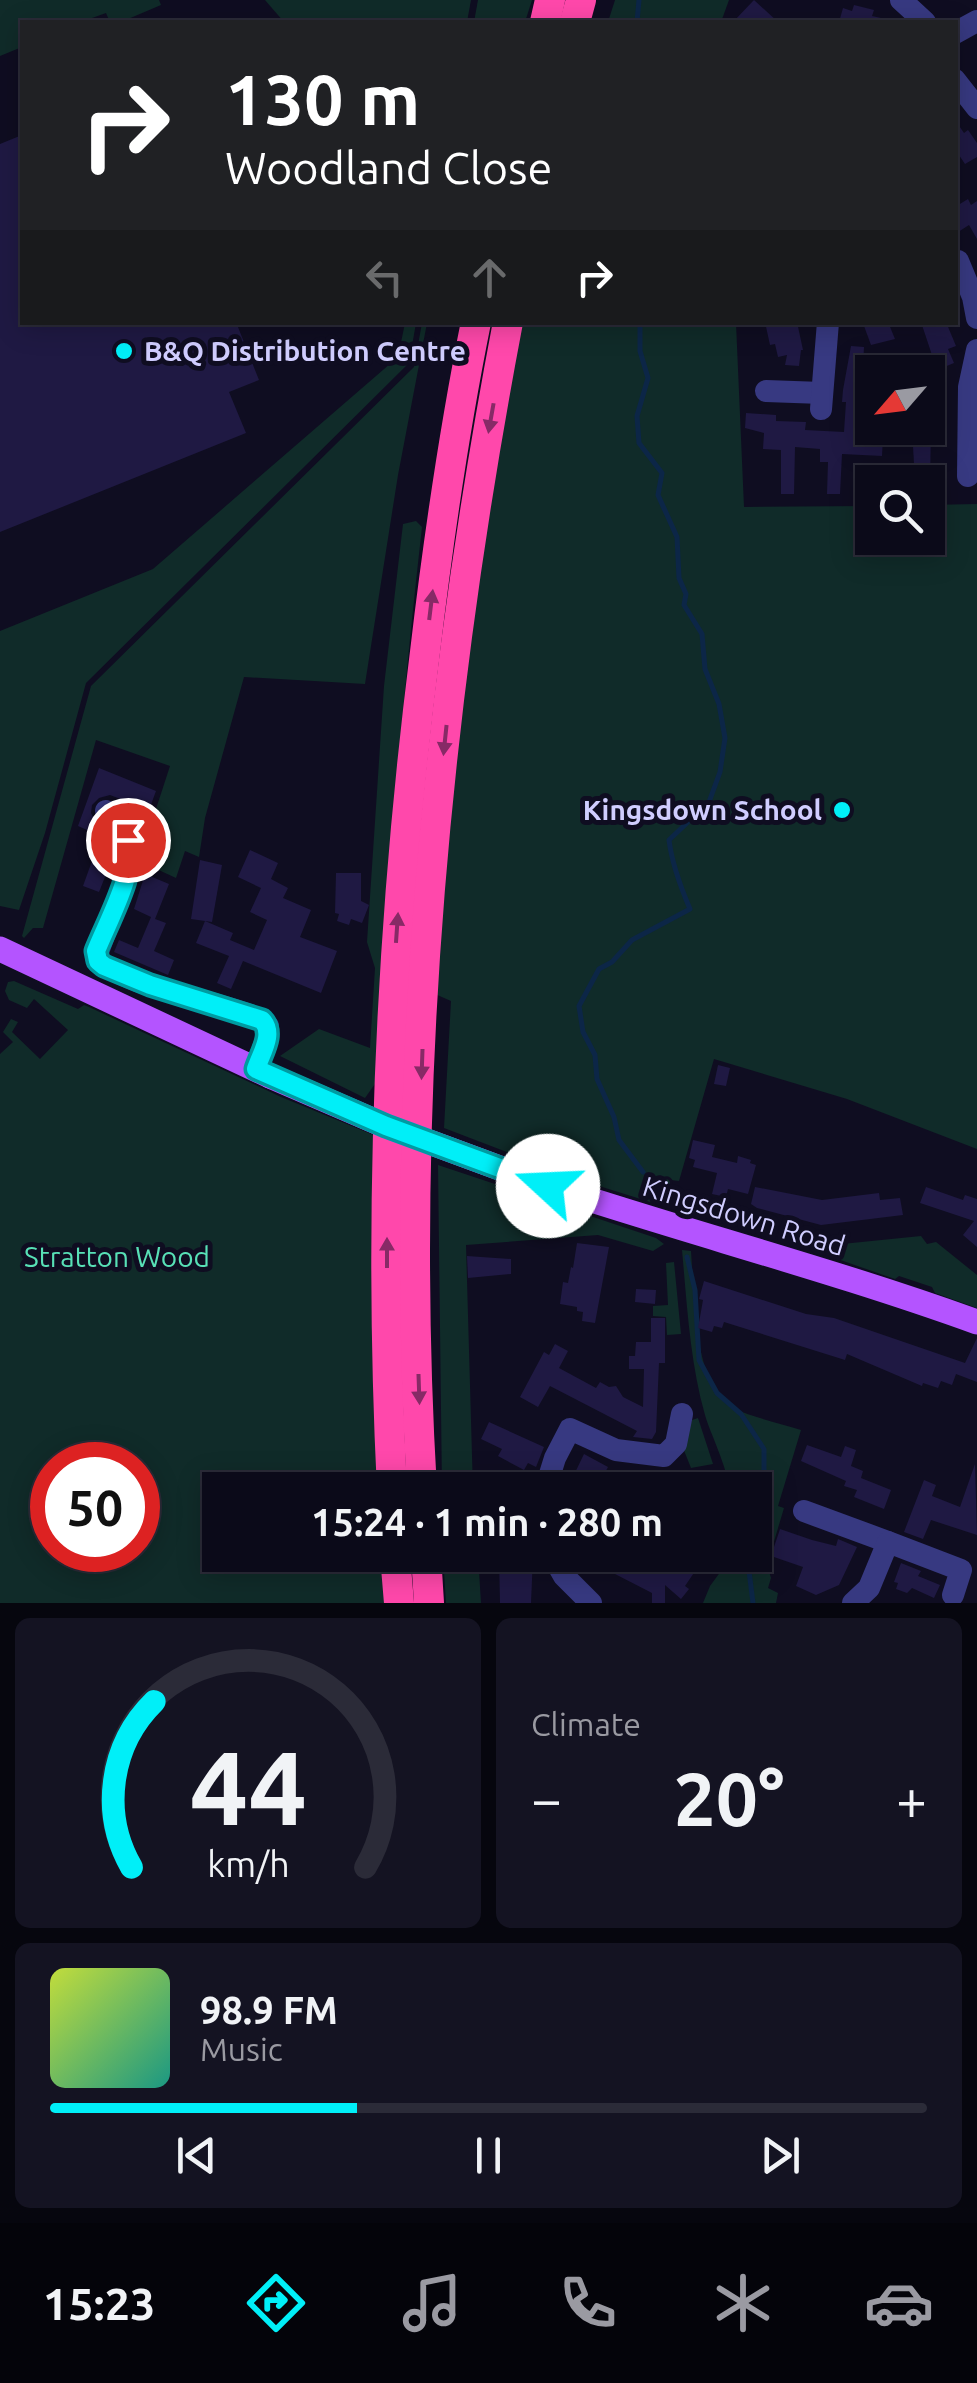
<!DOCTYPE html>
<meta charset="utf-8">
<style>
body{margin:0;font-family:Ubuntu,sans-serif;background:#141322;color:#f1f3f6;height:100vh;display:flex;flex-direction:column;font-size:38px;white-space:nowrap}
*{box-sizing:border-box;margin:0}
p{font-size:32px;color:#9a9aa2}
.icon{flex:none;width:55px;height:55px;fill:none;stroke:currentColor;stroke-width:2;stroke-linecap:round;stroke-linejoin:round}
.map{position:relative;height:1603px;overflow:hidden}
.details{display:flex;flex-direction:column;gap:15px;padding:15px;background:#06060e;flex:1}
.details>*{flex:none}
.top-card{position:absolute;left:20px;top:20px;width:938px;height:305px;border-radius:0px;box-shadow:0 5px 25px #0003,0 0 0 2px #2b2b38;background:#202124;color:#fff;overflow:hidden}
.needle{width:65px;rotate:242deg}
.fabs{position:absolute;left:855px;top:355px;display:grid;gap:20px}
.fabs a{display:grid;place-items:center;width:90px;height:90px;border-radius:0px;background:#0b0a19;box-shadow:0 5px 25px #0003,0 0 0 2px #2b2b38;font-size:50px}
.speed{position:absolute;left:30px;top:1442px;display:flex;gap:20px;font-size:50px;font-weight:700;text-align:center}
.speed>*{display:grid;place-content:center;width:130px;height:130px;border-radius:50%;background:#0b0a19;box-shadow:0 5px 25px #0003,0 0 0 2px #2b2b38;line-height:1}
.speed .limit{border:15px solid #d22;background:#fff;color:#111}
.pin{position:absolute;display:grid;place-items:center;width:85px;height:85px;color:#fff;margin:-42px;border:5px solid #fff;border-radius:50%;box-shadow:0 2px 10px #0007}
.me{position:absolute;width:110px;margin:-55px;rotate:290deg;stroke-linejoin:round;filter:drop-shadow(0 0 8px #0008)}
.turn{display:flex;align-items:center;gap:35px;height:210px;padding:0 40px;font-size:45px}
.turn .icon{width:130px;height:130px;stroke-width:2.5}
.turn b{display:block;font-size:70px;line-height:85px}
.lanes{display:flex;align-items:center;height:95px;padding:0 40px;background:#0003;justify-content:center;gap:50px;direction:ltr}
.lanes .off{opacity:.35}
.big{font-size:75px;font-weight:700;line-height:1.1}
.details .tile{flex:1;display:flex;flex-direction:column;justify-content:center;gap:15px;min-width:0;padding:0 35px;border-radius:15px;background:#141322}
.details .dial{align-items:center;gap:0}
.dial svg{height:260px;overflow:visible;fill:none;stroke:#2b2b38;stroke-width:7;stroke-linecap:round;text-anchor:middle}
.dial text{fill:#f1f3f6;stroke:none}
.song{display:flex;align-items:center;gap:30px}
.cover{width:120px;height:120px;border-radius:15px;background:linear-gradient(135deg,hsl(70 70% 55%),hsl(170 70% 35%))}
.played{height:10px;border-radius:5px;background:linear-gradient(90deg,#00eff8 35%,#2b2b38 35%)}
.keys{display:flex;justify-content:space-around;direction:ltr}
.heat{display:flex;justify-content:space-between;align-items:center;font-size:55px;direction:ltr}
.details .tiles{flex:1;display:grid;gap:15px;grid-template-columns:1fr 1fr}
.tile:last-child{grid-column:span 2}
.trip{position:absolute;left:202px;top:1472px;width:570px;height:100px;border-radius:0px;background:#0b0a19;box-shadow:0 5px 25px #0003,0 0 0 2px #2b2b38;font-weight:700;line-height:100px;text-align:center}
.tabs{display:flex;height:160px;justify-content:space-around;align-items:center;background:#04040a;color:#9a9aa2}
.tabs .icon{width:70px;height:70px}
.tabs .active{color:#00eff8}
.tabs b{font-size:45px;color:#f1f3f6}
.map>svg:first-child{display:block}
.green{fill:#102b29;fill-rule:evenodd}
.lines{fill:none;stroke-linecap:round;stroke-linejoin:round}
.stream{stroke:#0c2647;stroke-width:5}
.building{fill:#1f1943}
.minor{stroke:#373981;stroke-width:22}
.major{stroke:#b454ff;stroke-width:25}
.highway{stroke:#ff48ab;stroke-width:30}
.major-bridge{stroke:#b454ff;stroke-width:25}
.oneway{fill:#872a66}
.route-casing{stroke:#009ba1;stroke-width:25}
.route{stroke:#00eff8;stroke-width:18}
.poi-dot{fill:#00eff8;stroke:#0f0d21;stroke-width:4}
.labels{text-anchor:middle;stroke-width:10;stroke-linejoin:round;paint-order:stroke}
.poi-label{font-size:28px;font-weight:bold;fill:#d0cdff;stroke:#0f0d21;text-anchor:start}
.street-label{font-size:28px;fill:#d0cdff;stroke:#0f0d21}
.park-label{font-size:28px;fill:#58e0b6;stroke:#0f0d21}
</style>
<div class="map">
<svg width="977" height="1603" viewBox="0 0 977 1603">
<rect width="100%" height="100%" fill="#0f0d21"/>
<g class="green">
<polygon points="0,0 159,0 161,5 121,22 110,22 106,13 81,22 22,22 22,47 0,56"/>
<polygon points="265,0 471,0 467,22 284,22"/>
<polygon points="478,0 532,0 525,22 474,22"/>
<polygon points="615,0 729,0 721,22 608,22"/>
<polygon points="405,323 416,323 409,363 86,683 45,833 19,910 0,906 0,631 153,569 398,357"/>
<polygon points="422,323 427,323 398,475 365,684 244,677 205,818 199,857 185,851 176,878 139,861 170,766 96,740 43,928 33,928 24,938 22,936 91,686 414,367"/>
<polygon points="520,323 736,323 744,507 872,506 872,538 928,538 928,505 977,504 977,1149 847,1099 714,1059 679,1181 671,1180 663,1206 599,1186 597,1177 581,1172 569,1176 444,1128 451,1001 435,994 459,700"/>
<path d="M416,521L422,527C401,711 386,896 377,1081L365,1098L280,1056L319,1029L370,1048L375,968L367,942L384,686L403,524Z"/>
<path d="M14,981L78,1009L84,1005L89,1007L281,1097L376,1136L381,1490H220V1555H385L389,1603H0V1054L13,1042L3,1032L11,1019L18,1022L12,1032L40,1059L68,1030L34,999L27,1008L9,1000L5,991L8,982ZM52,1465H138V1550H52Z"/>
<polygon points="438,1165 656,1238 664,1244 653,1251 598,1235 466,1245 473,1490 442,1490"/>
<polygon points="921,1236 927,1244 936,1242 977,1275 977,1308 935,1293 932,1287 899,1276 895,1279 826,1255 828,1250 842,1244"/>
<path d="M682,1250L691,1251C694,1291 693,1387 733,1408C754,1418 780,1423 801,1430L778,1506L784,1508L767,1565L771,1578L768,1588L778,1593L776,1603H703L710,1586L732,1556L755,1555V1490H728C731,1475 710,1433 705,1415C690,1362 687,1305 682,1250Z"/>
<polygon points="674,1262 681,1334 667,1335 666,1317 653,1316 653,1306 668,1305 666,1263"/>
<polygon points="698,1418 713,1464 691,1468 683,1448 692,1420"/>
<polygon points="443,1555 478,1555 481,1603 446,1603"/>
</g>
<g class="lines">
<g class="stream">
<polyline points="637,22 639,0"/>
<path d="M640,322V351L648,378L637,416L639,443L662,473L658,495L677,537L679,578L686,594L684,605L702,634L705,669L719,704L725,738L720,772L709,802L669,840C672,864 681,888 690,909L632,940L612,962L599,969L579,1006L583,1032L595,1055L597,1079L614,1117L619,1140L643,1172"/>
<polyline points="687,1257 695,1290 699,1360 717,1393 741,1414 764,1449 764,1498 769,1525 755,1539"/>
<polyline points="747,1555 753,1603"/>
</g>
</g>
<g class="building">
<polygon points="754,0 778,22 733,22"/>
<polygon points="854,5 874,10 872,16 881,18 881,22 839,22 843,8 852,11"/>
<polygon points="955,120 964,133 968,130 977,143 977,157 965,164 955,149"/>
<polygon points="22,135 22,322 236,322 259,380 229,392 246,433 0,532 0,144"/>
<polygon points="968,199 971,205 977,201 977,239 969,225 955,234 955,207"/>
<polygon points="765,322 797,322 803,350 801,350 799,366 785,365 787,355 778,357 775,344 770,345"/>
<polygon points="875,322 888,322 895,339 871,345 864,326"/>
<polygon points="921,322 946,322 956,346 948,349 954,363 937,370"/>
<polygon points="851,346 864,347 861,406 872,407 872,436 883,437 882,456 842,454 840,494 827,494 828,462 820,462 820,449 795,447 794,494 781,494 781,450 763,449 764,433 745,428 746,413 776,415 776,421 806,422 805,430 844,432 846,402 842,402 843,390"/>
<polygon points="912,428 931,428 930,482 915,482"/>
<polygon points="99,768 156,791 149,810 110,795 99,798 92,805 91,813 97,825 94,833 78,826"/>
<polygon points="101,836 115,852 99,892 83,886"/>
<polygon points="250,850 278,863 271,879 288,888 283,898 311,910 300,937 337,951 321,993 243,961 231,989 217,983 229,956 196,943 205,921 233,933 230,940 254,950 267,920 250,912 261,888 238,877"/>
<polygon points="200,860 222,865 212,922 191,919"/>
<polygon points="336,873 361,873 361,901 369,905 362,923 351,919 349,925 337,921 339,914 335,913"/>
<polygon points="145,874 169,884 155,919 166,923 154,951 174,960 168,975 114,952 119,940 138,948 151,917 134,909"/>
<polygon points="718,1065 730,1068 726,1086 714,1084"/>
<polygon points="693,1140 715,1145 712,1157 737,1163 738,1156 751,1160 750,1163 756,1165 748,1194 728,1189 726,1197 712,1194 717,1173 693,1167 695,1160 689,1158"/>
<polygon points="755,1187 822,1200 879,1193 880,1200 900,1198 903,1215 821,1225 757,1208 751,1204"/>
<polygon points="926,1187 963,1200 965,1195 977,1199 977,1247 963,1235 974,1221 920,1203"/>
<polygon points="577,1243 609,1247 595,1323 582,1321 583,1312 577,1311 577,1307 560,1304 563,1282 568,1283 571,1267 573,1268"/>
<polygon points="467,1256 511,1259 511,1274 468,1278"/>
<polygon points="704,1281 806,1314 834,1318 965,1363 977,1338 977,1382 956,1374 952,1385 941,1381 938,1388 923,1383 922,1386 847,1354 845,1360 724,1322 722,1328 714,1326 712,1332 698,1328 703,1300 699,1299"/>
<polygon points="636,1289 656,1290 655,1304 635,1302"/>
<polygon points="651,1318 665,1318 665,1363 659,1363 656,1432 652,1439 633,1437 637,1431 550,1386 538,1407 520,1397 544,1352 549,1355 555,1344 568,1351 559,1368 596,1388 600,1382 609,1387 616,1386 623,1397 643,1407 644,1369 629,1369 629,1356 635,1356 636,1342 651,1342"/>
<polygon points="489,1422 544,1447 536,1467 528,1463 524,1470 498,1456 502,1449 481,1439"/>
<polygon points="807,1445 841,1457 845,1446 856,1450 851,1466 863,1471 861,1478 891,1490 884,1509 854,1497 857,1490 844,1486 846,1481 801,1461"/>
<polygon points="584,1454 608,1467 596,1490 575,1490 578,1485 571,1481"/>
<polygon points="975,1464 977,1535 931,1520 923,1539 904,1532 924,1480 936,1485 932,1496 960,1507"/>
<polygon points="635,1471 670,1490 625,1490"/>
<polygon points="702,1474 714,1479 709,1490 694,1490"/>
<polygon points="780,1529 812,1540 836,1546 838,1539 857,1547 839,1585 816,1595 796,1586 803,1567 771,1556"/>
<polygon points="578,1555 633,1555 665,1574 680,1555 706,1555 685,1586 689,1589 681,1599 665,1585 665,1603 652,1603 652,1593"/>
<polygon points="533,1556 531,1603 500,1603 499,1557"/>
<polygon points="901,1563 921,1571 918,1576 940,1585 934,1598 912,1588 907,1593 896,1589 898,1583 894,1582"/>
</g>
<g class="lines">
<g class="minor">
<polyline points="901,0 925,22"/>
<polyline points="955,33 977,21"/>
<polyline points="955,80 977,108"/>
<polyline points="958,261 973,297 977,318"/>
<polyline points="766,391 822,393"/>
<polyline points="821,409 828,322"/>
<polyline points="968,476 969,387 977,350"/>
<path d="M106,811L131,849L125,880L96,957C120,987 223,1001 262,1020L268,1026V1035L255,1069"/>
<polyline points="545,1490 555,1458 570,1429 616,1450 664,1456 676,1444 682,1414"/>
<polyline points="804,1511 888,1542"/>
<polyline points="552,1555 564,1576 591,1603"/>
<polyline points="853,1603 869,1588 888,1542 961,1570 953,1595"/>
</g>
<g class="major">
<polyline points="0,949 270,1076"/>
<path d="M548,1186C690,1233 836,1271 977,1322"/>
</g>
<g class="highway">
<polyline points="545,22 550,0"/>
<polyline points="575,22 581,0"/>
<path d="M392,1490C378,1210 390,930 425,652C438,542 454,431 476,322"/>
<path d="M422,1490C399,1102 435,704 508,322"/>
<polyline points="395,1555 399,1603"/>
<polyline points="426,1555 429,1603"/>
</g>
<polyline class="major-bridge" points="270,1076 386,1126 548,1186"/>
</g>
<defs><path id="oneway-solid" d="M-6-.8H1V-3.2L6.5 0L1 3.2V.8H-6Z" transform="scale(2.5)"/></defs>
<g class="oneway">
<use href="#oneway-solid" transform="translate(491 418) rotate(100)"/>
<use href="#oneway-solid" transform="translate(431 605) rotate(-83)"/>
<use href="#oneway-solid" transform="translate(445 740) rotate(96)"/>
<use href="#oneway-solid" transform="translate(397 928) rotate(-86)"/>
<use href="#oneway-solid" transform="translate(422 1064) rotate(92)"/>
<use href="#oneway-solid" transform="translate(387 1253) rotate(-90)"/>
<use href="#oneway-solid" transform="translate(419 1389) rotate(88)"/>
</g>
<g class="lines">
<defs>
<path id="route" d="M128,840C138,868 107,923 96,951L98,961L104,966L150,985L262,1020C275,1034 261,1053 256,1069L386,1126L548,1186"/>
</defs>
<use href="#route" class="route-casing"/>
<use href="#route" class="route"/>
</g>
<g class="poi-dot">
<circle cx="124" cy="351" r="10"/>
<circle cx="842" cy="810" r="10"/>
</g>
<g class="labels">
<g class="poi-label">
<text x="144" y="361">B&amp;Q Distribution Centre</text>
<text x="822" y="820" text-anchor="end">Kingsdown School</text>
</g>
<g class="street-label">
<text transform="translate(744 1216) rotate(17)" y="10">Kingsdown Road</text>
</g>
<g class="park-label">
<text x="117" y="1267">Stratton Wood</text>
</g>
</g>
</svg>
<div class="fabs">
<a><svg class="needle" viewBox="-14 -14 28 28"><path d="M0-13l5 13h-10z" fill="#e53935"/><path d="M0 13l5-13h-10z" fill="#9a9aa2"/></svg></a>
<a><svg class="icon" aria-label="search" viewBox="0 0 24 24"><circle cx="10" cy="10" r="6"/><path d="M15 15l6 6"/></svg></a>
</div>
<div class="speed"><div class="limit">50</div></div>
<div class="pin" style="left:128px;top:840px;background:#d93025"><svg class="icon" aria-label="arrive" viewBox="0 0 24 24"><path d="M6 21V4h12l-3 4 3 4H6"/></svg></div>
<svg class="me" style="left:548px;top:1186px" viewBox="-20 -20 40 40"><circle r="19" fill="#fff"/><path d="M0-13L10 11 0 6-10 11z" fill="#00eff8"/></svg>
<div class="trip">15:24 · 1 min · 280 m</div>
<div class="top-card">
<div class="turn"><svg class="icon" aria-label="right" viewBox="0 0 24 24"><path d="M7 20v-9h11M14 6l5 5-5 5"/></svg><div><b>130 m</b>Woodland Close</div></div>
<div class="lanes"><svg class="icon off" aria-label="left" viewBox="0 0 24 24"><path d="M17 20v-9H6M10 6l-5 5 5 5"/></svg><svg class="icon off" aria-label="ahead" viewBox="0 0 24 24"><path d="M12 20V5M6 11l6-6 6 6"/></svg><svg class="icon" aria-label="right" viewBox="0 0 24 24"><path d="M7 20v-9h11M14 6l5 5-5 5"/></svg></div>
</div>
</div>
<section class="details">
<div class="tiles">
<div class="tile dial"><svg viewBox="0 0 100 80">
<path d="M14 69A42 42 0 1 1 86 69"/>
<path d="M14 69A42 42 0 0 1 21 18" stroke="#00eff8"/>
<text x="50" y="56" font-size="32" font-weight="700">44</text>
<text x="50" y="72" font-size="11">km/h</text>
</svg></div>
<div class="tile"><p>Climate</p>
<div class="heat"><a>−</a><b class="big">20°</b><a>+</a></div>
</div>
<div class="tile">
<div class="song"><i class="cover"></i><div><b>98.9 FM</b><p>Music</p></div></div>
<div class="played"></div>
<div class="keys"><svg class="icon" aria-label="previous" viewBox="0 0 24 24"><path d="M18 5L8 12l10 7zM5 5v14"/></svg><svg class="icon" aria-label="pause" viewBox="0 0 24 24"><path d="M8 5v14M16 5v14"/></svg><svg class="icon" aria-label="next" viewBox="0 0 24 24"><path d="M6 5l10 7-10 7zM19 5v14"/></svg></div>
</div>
</div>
</section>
<nav class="tabs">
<b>15:23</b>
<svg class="icon active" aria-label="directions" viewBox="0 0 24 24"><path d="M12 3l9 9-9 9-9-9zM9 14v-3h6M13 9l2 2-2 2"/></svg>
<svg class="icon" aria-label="music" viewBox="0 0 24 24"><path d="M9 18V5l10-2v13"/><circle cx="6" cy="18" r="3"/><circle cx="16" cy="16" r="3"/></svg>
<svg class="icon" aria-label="phone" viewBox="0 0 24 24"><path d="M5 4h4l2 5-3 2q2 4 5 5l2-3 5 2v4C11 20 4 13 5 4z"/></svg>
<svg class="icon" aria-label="climate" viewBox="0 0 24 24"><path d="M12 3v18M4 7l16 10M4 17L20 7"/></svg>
<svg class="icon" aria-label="car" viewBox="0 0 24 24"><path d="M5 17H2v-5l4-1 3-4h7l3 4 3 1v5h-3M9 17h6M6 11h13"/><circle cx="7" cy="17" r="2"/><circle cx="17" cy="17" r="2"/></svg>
</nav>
